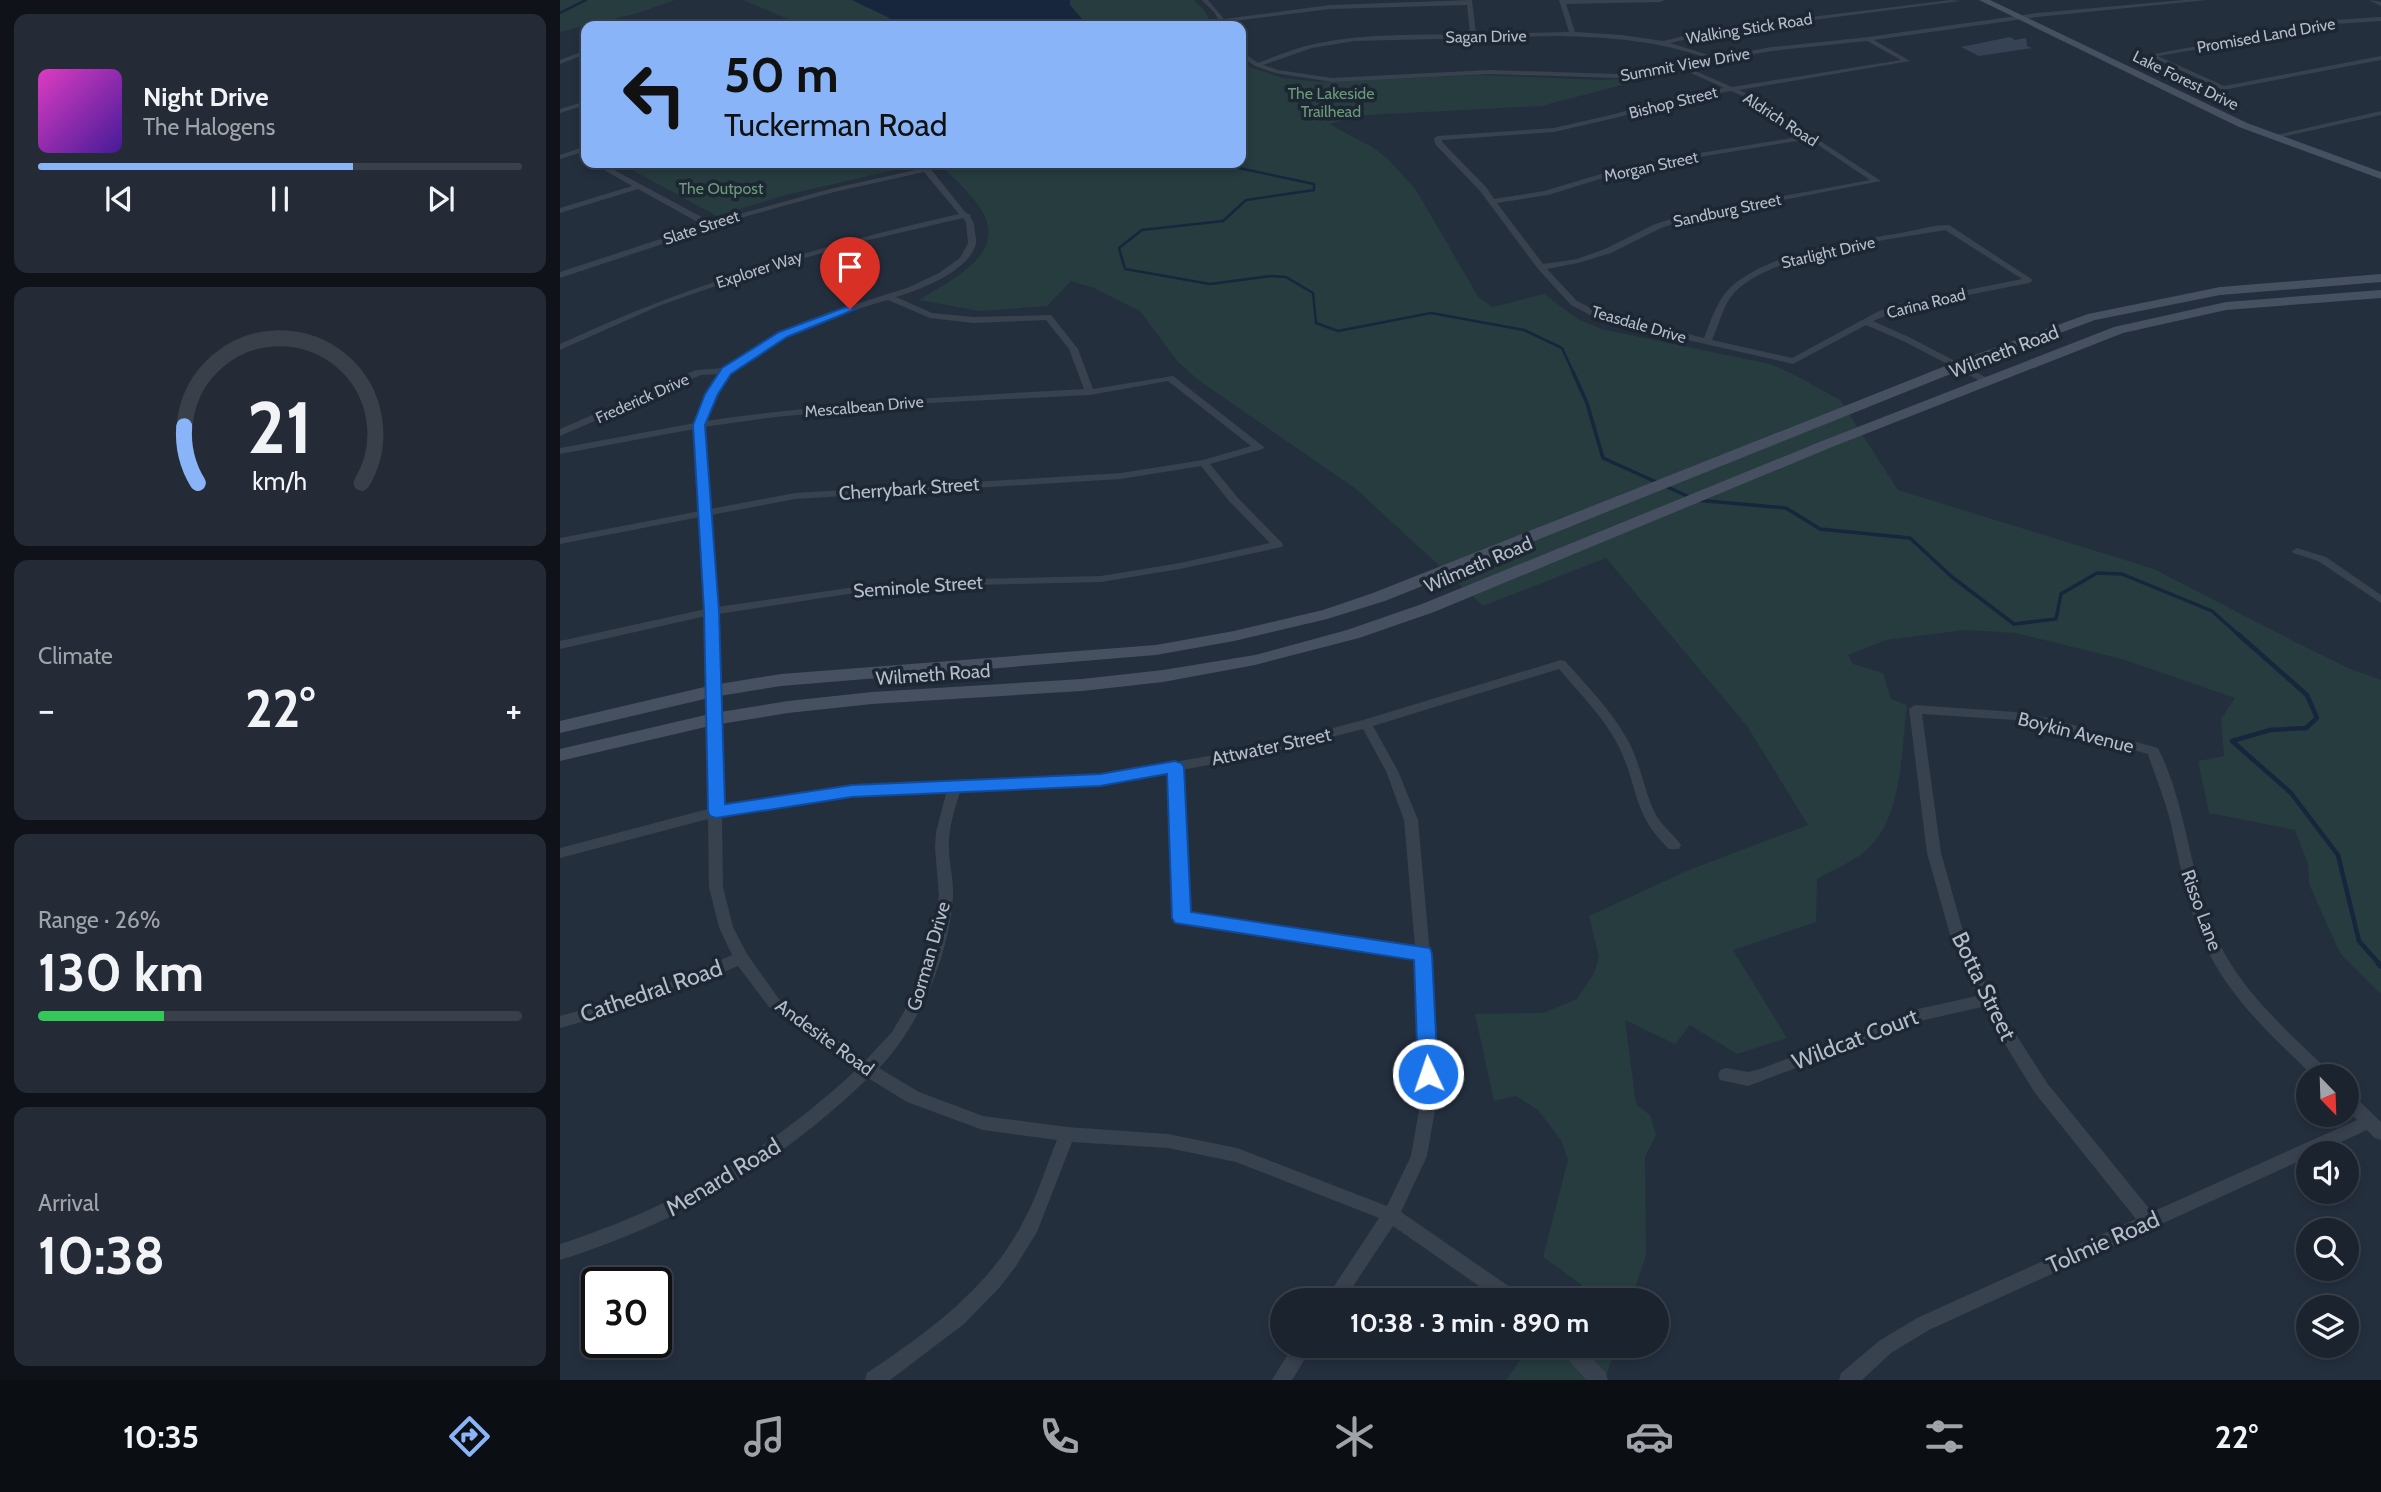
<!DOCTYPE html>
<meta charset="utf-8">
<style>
body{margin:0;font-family:Cabin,sans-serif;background:#242b36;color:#f1f3f6;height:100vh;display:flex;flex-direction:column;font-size:26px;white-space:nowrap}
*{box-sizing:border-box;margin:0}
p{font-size:23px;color:#a0a4aa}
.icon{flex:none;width:38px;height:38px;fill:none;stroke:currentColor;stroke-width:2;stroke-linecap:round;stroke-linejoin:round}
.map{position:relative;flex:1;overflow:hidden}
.sheet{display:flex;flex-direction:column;gap:14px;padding:14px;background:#0f1319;width:560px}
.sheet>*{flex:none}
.guide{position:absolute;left:21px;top:21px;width:665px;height:147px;border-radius:14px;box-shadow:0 4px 10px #0003,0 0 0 2px #39404a;background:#8ab4f8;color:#111;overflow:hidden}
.needle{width:46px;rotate:157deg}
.buttons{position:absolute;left:1736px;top:1064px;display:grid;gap:14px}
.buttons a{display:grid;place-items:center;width:63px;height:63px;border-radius:50%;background:#1b232e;box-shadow:0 4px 10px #0003,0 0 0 2px #39404a;font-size:35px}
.speed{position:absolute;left:21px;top:1267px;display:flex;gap:14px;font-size:35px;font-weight:700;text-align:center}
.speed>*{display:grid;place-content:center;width:91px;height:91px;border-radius:50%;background:#1b232e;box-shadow:0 4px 10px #0003,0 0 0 2px #39404a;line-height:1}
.speed .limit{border:4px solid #111;border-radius:10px;background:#fff;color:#111}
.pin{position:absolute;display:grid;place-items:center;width:60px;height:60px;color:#fff;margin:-72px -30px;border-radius:50% 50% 50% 0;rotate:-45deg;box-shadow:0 0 7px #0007}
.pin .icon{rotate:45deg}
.me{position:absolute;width:77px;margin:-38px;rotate:357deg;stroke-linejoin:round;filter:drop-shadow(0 0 5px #0008)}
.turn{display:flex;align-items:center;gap:24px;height:147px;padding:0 28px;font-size:32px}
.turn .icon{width:91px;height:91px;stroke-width:2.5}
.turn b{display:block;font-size:49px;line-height:60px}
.big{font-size:52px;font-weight:700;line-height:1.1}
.sheet .tile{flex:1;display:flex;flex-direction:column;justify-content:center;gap:10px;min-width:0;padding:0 24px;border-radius:14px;background:#242b36}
.sheet .dial{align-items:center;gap:0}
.dial svg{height:182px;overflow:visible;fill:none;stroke:#39404a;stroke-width:7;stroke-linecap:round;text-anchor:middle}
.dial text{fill:#f1f3f6;stroke:none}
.song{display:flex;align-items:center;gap:21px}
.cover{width:84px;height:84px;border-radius:10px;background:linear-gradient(135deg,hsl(310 70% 55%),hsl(260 70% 35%))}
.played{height:7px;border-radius:4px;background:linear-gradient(90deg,#8ab4f8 65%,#39404a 65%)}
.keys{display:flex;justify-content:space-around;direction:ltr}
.heat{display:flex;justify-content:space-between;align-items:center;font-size:38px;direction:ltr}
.charge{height:10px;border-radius:5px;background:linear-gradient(90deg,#34c759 26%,#39404a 0)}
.trip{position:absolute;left:710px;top:1288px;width:399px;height:70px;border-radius:35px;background:#1b232e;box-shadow:0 4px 10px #0003,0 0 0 2px #39404a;font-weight:700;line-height:70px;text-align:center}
.tab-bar{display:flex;height:112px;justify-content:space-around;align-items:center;background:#0b0e12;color:#a0a4aa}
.tab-bar .icon{width:49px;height:49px}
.tab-bar .on{color:#8ab4f8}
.tab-bar b{font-size:32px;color:#f1f3f6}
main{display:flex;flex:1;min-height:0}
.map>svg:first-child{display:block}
.green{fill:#263c3f}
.water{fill:#17263c}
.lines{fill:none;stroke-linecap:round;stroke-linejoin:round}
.stream-far3{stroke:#17263c;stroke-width:2.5}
.stream-far2{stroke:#17263c;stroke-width:3.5}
.stream-far1{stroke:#17263c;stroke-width:4.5}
.stream{stroke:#17263c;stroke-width:6}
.building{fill:#364354}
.street{fill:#38414e;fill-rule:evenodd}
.secondary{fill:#465061;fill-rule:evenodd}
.route{fill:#1a73e8;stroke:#114b97;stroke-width:2}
.labels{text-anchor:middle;stroke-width:7;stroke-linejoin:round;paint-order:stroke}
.far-street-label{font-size:16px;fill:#b4bcc9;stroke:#1d2633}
.far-park-label{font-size:16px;fill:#6b9a76;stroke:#1d2633}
.street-label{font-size:19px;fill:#b4bcc9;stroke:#1d2633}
.near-street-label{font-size:23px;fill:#b4bcc9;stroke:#1d2633}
</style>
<main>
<section class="sheet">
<div class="tile">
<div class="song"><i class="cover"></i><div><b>Night Drive</b><p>The Halogens</p></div></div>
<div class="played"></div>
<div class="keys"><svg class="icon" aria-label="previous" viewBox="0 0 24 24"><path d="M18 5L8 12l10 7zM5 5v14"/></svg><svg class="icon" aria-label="pause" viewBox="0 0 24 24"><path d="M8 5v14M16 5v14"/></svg><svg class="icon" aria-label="next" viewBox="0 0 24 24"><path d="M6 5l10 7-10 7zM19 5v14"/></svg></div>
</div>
<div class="tile dial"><svg viewBox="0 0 100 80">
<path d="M14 69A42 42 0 1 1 86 69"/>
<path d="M14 69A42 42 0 0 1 8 44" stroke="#8ab4f8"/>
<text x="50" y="56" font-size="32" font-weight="700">21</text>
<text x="50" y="72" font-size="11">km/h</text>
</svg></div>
<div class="tile"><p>Climate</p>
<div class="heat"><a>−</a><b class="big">22°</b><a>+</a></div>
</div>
<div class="tile"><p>Range · 26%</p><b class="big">130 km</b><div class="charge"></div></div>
<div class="tile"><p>Arrival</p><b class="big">10:38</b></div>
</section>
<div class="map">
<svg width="1821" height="1380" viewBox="0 0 1821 1380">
<rect width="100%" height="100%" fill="#242f3e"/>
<g class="green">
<polygon points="0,0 115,0 78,13 0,32"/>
<polygon points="183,0 292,0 328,17 338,26 244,26"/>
<polygon points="510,0 633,0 644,10 652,26 528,26 510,5"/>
<path d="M681,64L723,78L760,82L921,75L1044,80L1097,76L981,106L807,115L769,124L812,147L828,159L856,190L919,298L933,307L984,294L1018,319L1041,329L1210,364L1231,373L1280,400L1338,490L1594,569L1743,646L1788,668L1821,680V994L1780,953L1749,884L1748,864L1735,830L1649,813L1638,761L1664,756L1661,719L1675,698L1562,659L1456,633L1406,630L1326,640L1288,655L1293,664L1323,673L1331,699L1347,705C1341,751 1343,822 1304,852C1291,863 1272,870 1257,879L1256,922L1173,950L1227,1038L1177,1054L1130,1025L1115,1044L1065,1020L1076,1104L1090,1115L1096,1135L1085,1157L1086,1255L1071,1300H1018L1022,1285L983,1257L1008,1160L1001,1140L978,1110L956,1096L934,1101L915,1014L983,1013L1017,999L1034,973L1039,957L1029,916L1129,870L1248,825L1187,726L1046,558L923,606L796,489L637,379L618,362L580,311L534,288L511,281L487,306L419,311L359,300C389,281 448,255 422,211C412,194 393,178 379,163H681Z"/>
<polygon points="59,163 364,163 226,195 157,216"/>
<polygon points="979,1346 1056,1346 1045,1380 946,1380 959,1362"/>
</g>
<polygon class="water" points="292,0 510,0 510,5 528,26 338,26 328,17"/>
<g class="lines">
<g class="stream-far3">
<polyline points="0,13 26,0"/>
<polyline points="655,163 754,184 754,190 686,200 663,221 582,230 559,248 565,269 650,284 711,276 726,277 753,293 756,323 778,331 871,313 964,330 1002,348 1014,374"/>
</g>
<polyline class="stream-far2" points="1013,372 1027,403 1043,458 1136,500 1226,508 1260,529 1350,538 1392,577 1454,624 1496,619 1501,594 1537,573 1562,574 1652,611 1680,636"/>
<polyline class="stream-far1" points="1678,634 1747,695 1757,718 1746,728 1710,730 1672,741 1731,793 1778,855 1799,941 1821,966"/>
<polyline class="stream" points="1819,964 1821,966"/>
</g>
<polygon class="building" points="1450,37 1455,40 1466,38 1467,46 1472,48 1419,56 1401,47"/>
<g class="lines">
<g class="street">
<path d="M642,0H648L664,19L770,5L912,0L916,34L1009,32L999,0H1104L1101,2L1006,4L1015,32L1062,35L1103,41L1159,28L1391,0L1400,1L1159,32L1110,43L1155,57L1212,47L1308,37L1477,13L1624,0H1647L1477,17L1314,40L1350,61L1179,90L1192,96L1321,181L1135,217L1101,228L1051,253L1018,263L987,269L1017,301L1038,312L1144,338C1151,321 1157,299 1172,286C1213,251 1289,242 1341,233C1356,230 1373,225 1389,225L1473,280L1469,283L1347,307L1313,321L1351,338L1429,379L1431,381L1426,384L1345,342L1306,325L1233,364L1066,326L1032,316L1011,305L978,269L920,191L875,144L874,138L878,136L994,128L1055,114L1116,96L1164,88L1118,67L1056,78L929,74L772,82L715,73L695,66L681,56V51L698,63C718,55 738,47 759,43C809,33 860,35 910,34L907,5L770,9L666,22L668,26H662L654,12ZM998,36C1049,37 1098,41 1147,58L1056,74L929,70L772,78L718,70L703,65L752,48L794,41ZM1307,41L1341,60L1172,87L1124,66L1212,51ZM1171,91L1188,98L1244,136L1078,163L984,191L934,199L926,187L883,143L882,140L994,132L1059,117L1117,100ZM1249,139L1310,180L1131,213L1095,224L1045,249L1017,259L983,264L937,203L988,195L1079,167ZM1385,230L1462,279L1342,303L1319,311L1232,358L1152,340C1159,325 1163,304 1175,292C1214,252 1330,240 1385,230Z"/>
<polygon points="1810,0 1821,2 1821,6 1811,1"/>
<polygon points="1821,17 1821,21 1743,26 1687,41 1598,56 1664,86 1821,56 1821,60 1663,90 1588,55 1687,37 1743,22"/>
<polygon points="134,24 137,26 128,26 129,25"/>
<polygon points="26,50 26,54 0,64 0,60"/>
<polygon points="26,101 26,105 0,113 0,109"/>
<polygon points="1821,111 1821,115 1712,139 1708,137"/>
<polygon points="23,147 26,147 26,151 0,159 0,155"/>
<path d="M32,163H41L151,222L270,189L369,167L406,213L411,215L410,217C414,222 414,225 415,232C415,235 417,239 416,243C410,271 360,290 336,297L372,313L413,317L491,315L518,349L533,389L613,376L704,447L703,449L650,464L678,498L722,543L723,545L722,547L620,569L541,582L410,585L288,594L158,614L161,806L239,792L339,782L540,775L706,746L803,720L1001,660L1005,661C1027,686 1051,710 1067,739C1080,761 1083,787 1094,811C1100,825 1113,833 1121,845L1119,849H1109C1072,814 1079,788 1059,747C1044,717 1020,694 999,669L813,726L838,771L858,820L870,954L877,1098L867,1156L841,1212L960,1294L963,1300H939L833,1226L784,1300H765L819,1218L676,1162L608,1148L512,1142L477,1232L456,1266L440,1287L404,1324L330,1380H305L307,1373C368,1332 430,1288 464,1220C478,1195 486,1166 497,1140L423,1130L347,1102L308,1078C217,1166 120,1222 0,1260V1244C113,1208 209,1151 296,1070L209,1007L178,966L95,1001L0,1028V1016L87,992L172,955L159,927L149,887L148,819L0,858V848L148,809L146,616L0,649V641L146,609L140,517L0,544V538L140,511L134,429L0,454V448L135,423L146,394L160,374L141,375L0,436V429L136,370L165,368L220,333L267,313L347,288L379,273L400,258L408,243L406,222L403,218L305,241L202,270L101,305L0,350V344C128,284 262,245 399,214L364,172L274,192L184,217L0,278V272L143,225L78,189L0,213V208L72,186ZM328,300L370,318L413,323L486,320L509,349L524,389C397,396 271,403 145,421C152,405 158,386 170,373C178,366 189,360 197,354C238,329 282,313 328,300ZM608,381L691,446L643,460L561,473L235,493L150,509L144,427L215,417L370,403L530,395ZM641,466L670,502L710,543L620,563L541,576L410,579L288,588L157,607L151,515L235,499L561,479ZM803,729L826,771L844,820L855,947L629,913L622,770L706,754ZM609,772L615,917L617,921L856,959L861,1098L851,1156L827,1206L677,1148L608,1134L507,1127L423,1116L359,1092L319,1068C360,1026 389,955 393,897C394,880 389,864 389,848C388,828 395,808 401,789L540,785ZM387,790L376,832L375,848L379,896L368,947L345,1010L332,1032L306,1060L219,999L187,954L173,927L163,887L162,816C237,802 311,793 387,790Z"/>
<polygon points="1737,548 1766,557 1821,595 1821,603 1758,561 1733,553 1732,551"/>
<path d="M1355,705L1455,712L1488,718L1598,748C1626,804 1629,869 1652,927C1675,986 1724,1028 1769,1071L1771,1076H1753C1716,1040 1677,1005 1652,959C1628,916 1621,867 1610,820C1604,797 1595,776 1588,754L1488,726L1455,720L1362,714L1381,853L1407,945L1432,997L1487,1083L1592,1212L1797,1120L1787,1110V1093L1793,1095L1821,1122V1140L1815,1138L1807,1130L1757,1153H1748V1157L1369,1330L1331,1353L1302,1380H1279L1281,1373L1319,1341L1357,1318L1576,1219L1475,1093L1422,1007L1360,1021L1188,1086L1160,1080L1158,1075L1160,1070L1166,1068L1188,1072L1200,1069L1358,1009L1417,996L1393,945L1367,853L1349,709Z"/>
<polygon points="733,1346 753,1346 732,1380 712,1380"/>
<polygon points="999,1346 1020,1346 1046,1373 1048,1380 1026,1380 1002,1352"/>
</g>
<g class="secondary">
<polygon points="1419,0 1430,0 1687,123 1821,172 1821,179 1679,127"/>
<polygon points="1821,274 1821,282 1660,295 1535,320 1403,369 825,601 767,619 674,641 596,655 221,686 153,697 0,733 0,721 153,685 221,674 596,645 674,631 763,610 813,593 1393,363 1528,314 1660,287"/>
<polygon points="1821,290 1821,298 1666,310 1563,333 1272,447 874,612 799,638 695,665 603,682 522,691 312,704 228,713 154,725 0,761 0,749 154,713 228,701 312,692 522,679 603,670 695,655 787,630 862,604 1262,441 1554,327 1666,302"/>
</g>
</g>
<polygon class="route" points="286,307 296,309 227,337 171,374 158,394 145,425 159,611 165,804 292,785 540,774 615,761 621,763 624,767 631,912 870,948 872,954 878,1074 875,1080 868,1083 861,1080 858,1074 854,960 615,923 612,918 607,774 540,786 292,797 156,818 150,816 148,812 144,611 133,425 145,394 162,368 219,332"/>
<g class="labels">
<g class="far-street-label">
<text transform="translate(1189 28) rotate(-9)" y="6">Walking Stick Road</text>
<text transform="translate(1706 35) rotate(-10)" y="6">Promised Land Drive</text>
<text transform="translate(926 36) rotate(-1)" y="6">Sagan Drive</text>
<text transform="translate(1125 64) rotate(-10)" y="6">Summit View Drive</text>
<text transform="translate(1626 80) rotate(26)" y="6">Lake Forest Drive</text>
<text transform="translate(1113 102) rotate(-14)" y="6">Bishop Street</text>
<text transform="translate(1221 119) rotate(33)" y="6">Aldrich Road</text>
<text transform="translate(1091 166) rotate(-12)" y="6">Morgan Street</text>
<text transform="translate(1167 210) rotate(-12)" y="6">Sandburg Street</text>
<text transform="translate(141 227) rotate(-18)" y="6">Slate Street</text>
<text transform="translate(1268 252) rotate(-13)" y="6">Starlight Drive</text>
<text transform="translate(199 269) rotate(-18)" y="6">Explorer Way</text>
<text transform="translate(1366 303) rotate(-14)" y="6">Carina Road</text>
<text transform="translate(1079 324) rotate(16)" y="6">Teasdale Drive</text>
<text transform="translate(82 398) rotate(-24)" y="6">Frederick Drive</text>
<text transform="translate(304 406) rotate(-5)" y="6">Mescalbean Drive</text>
</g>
<g class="far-park-label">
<text x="771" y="99">The Lakeside<tspan x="771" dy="18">Trailhead</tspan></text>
<text x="161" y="194">The Outpost</text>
</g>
<g class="street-label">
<text transform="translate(1444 351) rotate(-21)" y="7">Wilmeth Road</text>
<text transform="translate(349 488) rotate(-4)" y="7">Cherrybark Street</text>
<text transform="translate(918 564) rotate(-23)" y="7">Wilmeth Road</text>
<text transform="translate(358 586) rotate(-4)" y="7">Seminole Street</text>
<text transform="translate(373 674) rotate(-4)" y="7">Wilmeth Road</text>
<text transform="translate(1516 732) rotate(14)" y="7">Boykin Avenue</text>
<text transform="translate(711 746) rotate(-12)" y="7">Attwater Street</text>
<text transform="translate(1642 910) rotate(70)" y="7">Risso Lane</text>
<text transform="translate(368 956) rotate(-74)" y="7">Gorman Drive</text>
<text transform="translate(265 1037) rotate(36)" y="7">Andesite Road</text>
</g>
<g class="near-street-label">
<text transform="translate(1424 986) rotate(64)" y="8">Botta Street</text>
<text transform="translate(91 991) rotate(-19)" y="8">Cathedral Road</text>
<text transform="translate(1295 1039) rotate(-21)" y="8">Wildcat Court</text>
<text transform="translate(163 1177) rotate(-31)" y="8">Menard Road</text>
<text transform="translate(1543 1242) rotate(-24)" y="8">Tolmie Road</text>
</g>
</g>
</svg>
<div class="buttons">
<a><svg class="needle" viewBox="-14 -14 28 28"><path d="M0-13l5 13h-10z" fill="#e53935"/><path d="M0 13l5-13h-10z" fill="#a0a4aa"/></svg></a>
<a><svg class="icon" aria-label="sound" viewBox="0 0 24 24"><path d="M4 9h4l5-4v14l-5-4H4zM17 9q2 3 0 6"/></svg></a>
<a><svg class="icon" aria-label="search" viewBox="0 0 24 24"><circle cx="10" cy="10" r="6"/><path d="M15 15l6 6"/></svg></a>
<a><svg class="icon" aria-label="layers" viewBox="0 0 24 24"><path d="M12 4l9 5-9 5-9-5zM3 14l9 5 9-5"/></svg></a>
</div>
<div class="speed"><div class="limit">30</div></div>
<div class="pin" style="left:290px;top:309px;background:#d93025"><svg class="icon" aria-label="arrive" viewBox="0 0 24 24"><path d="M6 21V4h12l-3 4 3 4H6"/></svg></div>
<svg class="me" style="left:868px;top:1074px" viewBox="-20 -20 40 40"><circle r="17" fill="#1a73e8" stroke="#fff" stroke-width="3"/><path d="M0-11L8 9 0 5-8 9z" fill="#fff"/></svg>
<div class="trip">10:38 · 3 min · 890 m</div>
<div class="guide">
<div class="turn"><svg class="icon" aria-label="left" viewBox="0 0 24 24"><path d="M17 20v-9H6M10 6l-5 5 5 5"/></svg><div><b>50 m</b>Tuckerman Road</div></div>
</div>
</div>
</main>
<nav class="tab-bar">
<b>10:35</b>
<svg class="icon on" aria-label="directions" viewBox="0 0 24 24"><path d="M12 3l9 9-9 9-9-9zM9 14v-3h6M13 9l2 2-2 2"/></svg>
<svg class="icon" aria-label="music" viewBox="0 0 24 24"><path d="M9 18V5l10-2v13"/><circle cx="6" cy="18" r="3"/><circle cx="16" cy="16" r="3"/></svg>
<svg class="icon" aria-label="phone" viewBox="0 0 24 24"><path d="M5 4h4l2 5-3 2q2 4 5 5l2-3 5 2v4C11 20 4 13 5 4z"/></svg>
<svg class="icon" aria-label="climate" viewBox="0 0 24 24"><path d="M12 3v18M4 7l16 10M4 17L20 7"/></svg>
<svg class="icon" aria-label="car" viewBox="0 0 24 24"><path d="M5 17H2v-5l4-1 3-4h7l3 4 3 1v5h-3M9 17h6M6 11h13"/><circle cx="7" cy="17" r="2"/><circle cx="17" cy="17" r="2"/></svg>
<svg class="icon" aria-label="filters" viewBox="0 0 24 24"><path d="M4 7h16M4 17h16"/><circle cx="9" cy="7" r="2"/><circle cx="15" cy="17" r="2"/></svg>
<b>22°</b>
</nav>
